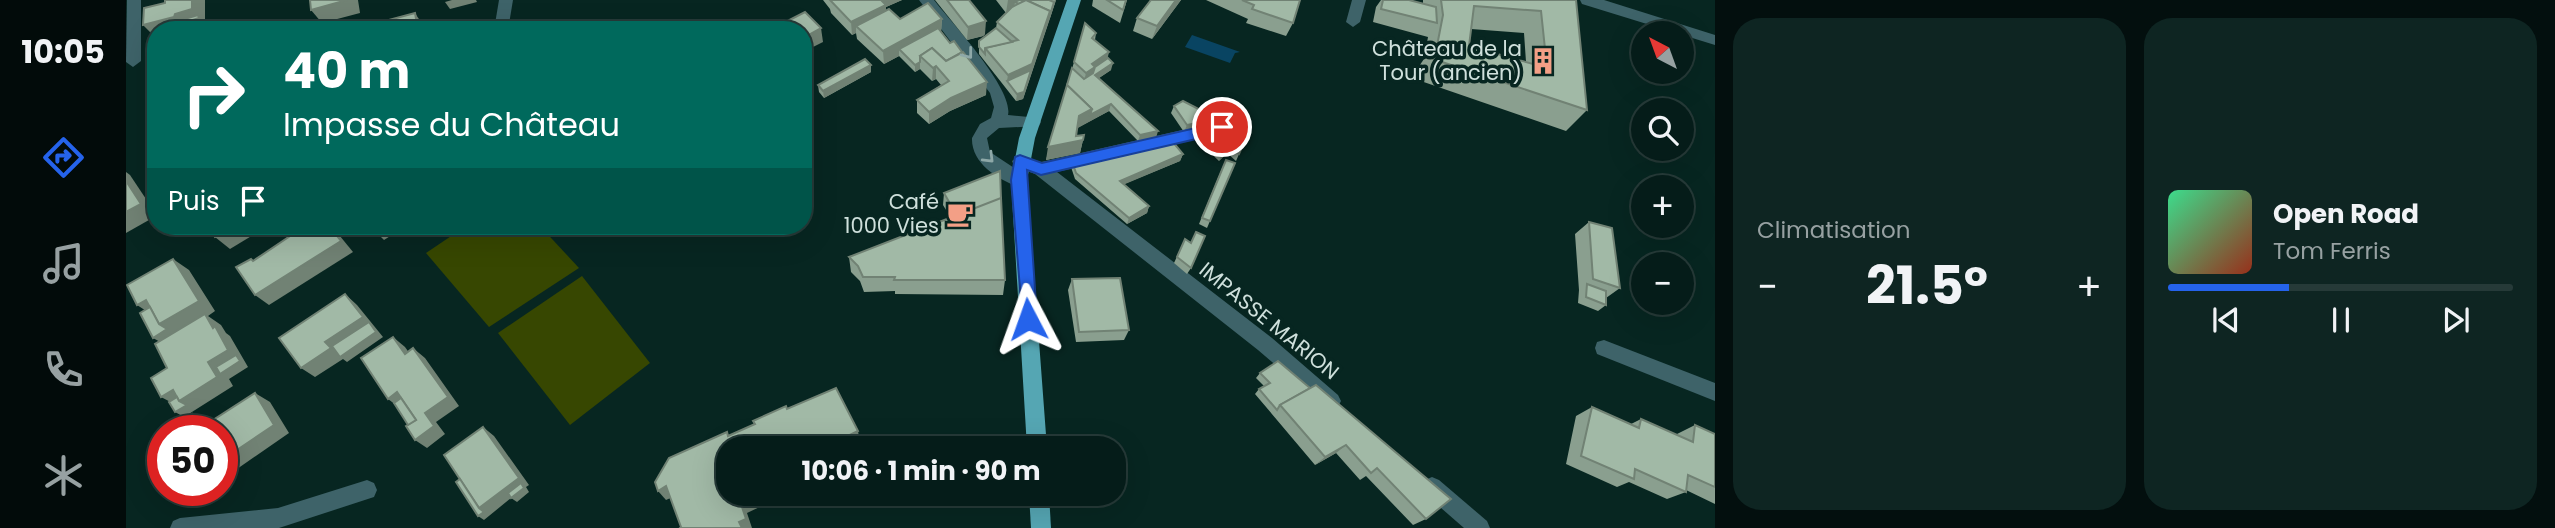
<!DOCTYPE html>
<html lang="fr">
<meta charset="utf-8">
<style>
body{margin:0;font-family:Poppins,sans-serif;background:#0e2522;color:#f1f3f6;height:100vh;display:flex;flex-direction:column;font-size:26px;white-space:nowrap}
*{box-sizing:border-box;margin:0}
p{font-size:23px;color:#97a1a2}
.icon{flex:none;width:38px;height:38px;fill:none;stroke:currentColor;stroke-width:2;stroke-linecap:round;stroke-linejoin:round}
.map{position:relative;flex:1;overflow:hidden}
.details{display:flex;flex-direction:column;gap:18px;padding:18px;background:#030f0e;width:840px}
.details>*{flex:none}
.guide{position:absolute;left:21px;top:21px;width:665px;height:214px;border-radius:28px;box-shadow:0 7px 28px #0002,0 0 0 2px #263a38;background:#00695c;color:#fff;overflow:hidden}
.needle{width:46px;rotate:319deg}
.buttons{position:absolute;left:1505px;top:21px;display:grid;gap:14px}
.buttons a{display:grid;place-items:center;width:63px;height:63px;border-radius:50%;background:#051c19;box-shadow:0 7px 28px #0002,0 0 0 2px #263a38;font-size:35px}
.speed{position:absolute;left:21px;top:415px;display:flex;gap:14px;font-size:35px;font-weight:700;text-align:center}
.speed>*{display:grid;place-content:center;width:91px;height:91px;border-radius:50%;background:#051c19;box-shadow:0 7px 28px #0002,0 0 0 2px #263a38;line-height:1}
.speed .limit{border:10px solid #d22;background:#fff;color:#111}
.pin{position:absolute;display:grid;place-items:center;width:60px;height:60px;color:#fff;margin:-30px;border:4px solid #fff;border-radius:50%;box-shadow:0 2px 7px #0007}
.me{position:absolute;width:77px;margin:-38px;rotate:356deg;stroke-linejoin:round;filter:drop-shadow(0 0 5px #0008)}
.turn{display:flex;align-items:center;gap:24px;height:147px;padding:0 21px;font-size:32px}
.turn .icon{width:91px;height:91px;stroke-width:2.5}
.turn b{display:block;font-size:49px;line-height:60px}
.then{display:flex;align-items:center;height:66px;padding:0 21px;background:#0003;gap:14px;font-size:26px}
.big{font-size:52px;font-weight:700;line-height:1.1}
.details .tile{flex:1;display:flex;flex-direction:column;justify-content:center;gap:10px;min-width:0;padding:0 24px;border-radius:28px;background:#0e2522}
.song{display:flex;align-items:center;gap:21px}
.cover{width:84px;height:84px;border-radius:10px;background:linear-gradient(135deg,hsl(150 70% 55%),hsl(10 70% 35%))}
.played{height:7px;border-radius:4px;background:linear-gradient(90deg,#2563eb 35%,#263a38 35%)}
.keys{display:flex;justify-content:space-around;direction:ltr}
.heat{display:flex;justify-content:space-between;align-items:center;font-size:38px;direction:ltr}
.details .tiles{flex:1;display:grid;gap:18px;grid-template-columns:repeat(2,1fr)}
.trip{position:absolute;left:590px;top:436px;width:410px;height:70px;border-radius:28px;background:#051c19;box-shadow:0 7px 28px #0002,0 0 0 2px #263a38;font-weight:700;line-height:70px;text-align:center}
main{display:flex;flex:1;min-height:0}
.menu{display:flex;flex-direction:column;width:126px;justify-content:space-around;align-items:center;background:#020b0a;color:#97a1a2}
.menu .icon{width:49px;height:49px}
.menu .current{color:#2563eb}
.menu b{font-size:32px;color:#f1f3f6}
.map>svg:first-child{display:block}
.green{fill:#374701}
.water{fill:#094462}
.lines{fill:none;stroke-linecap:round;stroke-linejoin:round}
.minor{fill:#3e6369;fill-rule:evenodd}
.major{fill:#55a6b3;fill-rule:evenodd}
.wall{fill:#8a9f8f;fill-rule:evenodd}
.shaded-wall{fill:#718274}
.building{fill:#a1b9a6;stroke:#718274;stroke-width:2;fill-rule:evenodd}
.oneway{stroke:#8ea8a8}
.route{fill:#2563eb;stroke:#184099;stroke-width:2}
.labels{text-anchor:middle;stroke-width:7;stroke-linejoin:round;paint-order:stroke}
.poi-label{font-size:21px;fill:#cfe0dc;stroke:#072621;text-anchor:end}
.street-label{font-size:21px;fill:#cfe0dc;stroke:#072621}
</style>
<main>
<nav class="menu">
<b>10:05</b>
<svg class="icon current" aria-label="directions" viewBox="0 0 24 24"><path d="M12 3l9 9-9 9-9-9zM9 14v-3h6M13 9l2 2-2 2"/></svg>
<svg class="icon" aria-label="music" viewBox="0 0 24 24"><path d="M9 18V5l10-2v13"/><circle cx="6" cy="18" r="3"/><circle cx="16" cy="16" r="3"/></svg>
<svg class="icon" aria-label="phone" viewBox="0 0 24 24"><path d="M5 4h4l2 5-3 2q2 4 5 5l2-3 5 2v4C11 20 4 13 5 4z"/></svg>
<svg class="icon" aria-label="climate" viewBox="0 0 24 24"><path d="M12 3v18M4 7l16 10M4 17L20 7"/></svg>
</nav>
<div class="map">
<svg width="1589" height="528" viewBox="0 0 1589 528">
<rect width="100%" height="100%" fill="#072621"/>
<g class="green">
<polygon points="340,226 414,226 453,268 363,327 300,253"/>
<polygon points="456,276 524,363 444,425 372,333"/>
</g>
<polygon class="water" points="1066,35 1114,52 1109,53 1104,63 1059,47"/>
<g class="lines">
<g class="minor">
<polygon points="1,0 15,0 15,61 7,67 0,62"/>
<polygon points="373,0 387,0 382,30 368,30"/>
<path d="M793,0H808C825,22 888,89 882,115L913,118L915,122L913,126L873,128L861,138L864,152L899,175L901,180L899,185L893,187C872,180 845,163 846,138L854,124L865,118L868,107L864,93Z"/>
<polygon points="1226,0 1240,0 1234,22 1227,27 1220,22"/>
<polygon points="1454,0 1478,0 1589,35 1589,45 1456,4"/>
<polygon points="1096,121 1104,127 1102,131 931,172 1146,338 1212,395 1215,401 1212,407 1205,410 1198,407 1132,350 909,174 888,166 886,161 894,155 915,162"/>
<polygon points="1478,340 1589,383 1589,401 1471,354 1469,348 1471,342"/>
<polygon points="1306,477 1313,480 1361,521 1364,528 1338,528 1299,494 1296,487 1299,480"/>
<polygon points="241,480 248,483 251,490 248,497 153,528 44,528 47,521 54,518 152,508"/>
</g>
<g class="major">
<polygon points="941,0 955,0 909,138 901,180 921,448 901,448 885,180 893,138"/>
<polygon points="903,494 923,494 925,528 905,528"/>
</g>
</g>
<g class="wall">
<polygon points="697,0 776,0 760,7 760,11 774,19 816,19 815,32 860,95 824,111 803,124 791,113 791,100 815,85 810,79 806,81 794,69 789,72 773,56 758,64 731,39 730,33 726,35 705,13 704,9"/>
<polygon points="809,0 843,0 859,34 857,36 841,40"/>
<polygon points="870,0 930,0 897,99 890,101 853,54 853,41 870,28 871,22 880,13"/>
<polygon points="967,0 1001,0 994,23 966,6"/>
<polygon points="1025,0 1055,0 1026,39 1007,31 1011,18"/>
<polygon points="1080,0 1174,0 1167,23 1160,36 1120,23 1122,19"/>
<path d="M1255,0H1283L1297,4V0H1450L1461,110L1440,131L1289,79V72L1298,59L1302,37L1247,22L1250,7ZM1345,29L1398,33L1400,62L1343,46Z"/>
<polygon points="970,33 969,40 982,58 985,70 973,78 1030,138 1012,141 983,111 951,128 950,136 957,140 954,153 920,160 948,62"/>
<polygon points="745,65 745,72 698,98 693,92 692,85"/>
<polygon points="1048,106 1092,119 1089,126 1058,132 1045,113"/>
<polygon points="1125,127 1110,161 1101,153 1093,161 1073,142 1076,136"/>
<polygon points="1057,154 1054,161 998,184 1023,206 1021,213 1001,224 949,179 945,167 946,161"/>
<polygon points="1097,166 1084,221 1081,228 1073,224"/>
<polygon points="818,193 875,199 879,280 877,295 769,294 769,291 738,292 734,281 725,272 723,257 825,218 817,205"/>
<polygon points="1463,222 1494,288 1480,298 1480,305 1472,311 1452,303 1453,290 1449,234"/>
<polygon points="1059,239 1065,268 1061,274 1048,263"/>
<polygon points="946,279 1003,330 998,340 950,342 942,290"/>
<polygon points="1152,361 1300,519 1287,525 1240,476 1234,480 1210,453 1189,465 1129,394 1133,389 1138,386 1130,378 1134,373"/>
<polygon points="1466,407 1505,424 1515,419 1551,435 1551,434 1569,425 1589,434 1589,504 1560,490 1560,492 1541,499 1503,482 1491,487 1440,464 1450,416"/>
</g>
<g class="shaded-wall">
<polygon points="66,0 79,0 79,22 80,26 66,30 30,30 30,38 17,25"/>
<polygon points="221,0 232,0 234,13 196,23 185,10"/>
<polygon points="326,0 350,0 351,2 324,9 319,2"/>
<polygon points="752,0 776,0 760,7 760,19 730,26 730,33 726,35 725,22"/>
<polygon points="882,0 906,0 889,2 888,9 880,13"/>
<polygon points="929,0 930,0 897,99 890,101 891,94 881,81 882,75 924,11 923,18"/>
<polygon points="1050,0 1055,0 1026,39 1031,26"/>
<polygon points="289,13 300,30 292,30"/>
<polygon points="816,19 815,33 773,49 773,56 758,64 757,51"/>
<polygon points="860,21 859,34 857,36 841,40 842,27"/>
<polygon points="695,28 697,42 677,52 677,38"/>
<polygon points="983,52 980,65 957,86 960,73 966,64"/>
<polygon points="794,62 794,69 789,72 789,65"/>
<polygon points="987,63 985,70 967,82 969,75"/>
<polygon points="745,65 745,72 698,98 697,91"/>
<polygon points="810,66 810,79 806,81 807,68"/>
<polygon points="861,82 860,95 824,111 803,124 803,112 825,98"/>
<polygon points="985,104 983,111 950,129 953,116 966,109"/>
<polygon points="1092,119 1089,126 1058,132 1061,125"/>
<polygon points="1032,131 1030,138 1012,141 1014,135"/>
<polygon points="957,140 954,153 920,160 922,147"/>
<polygon points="1104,147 1101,153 1093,161 1096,154"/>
<polygon points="1057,154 1054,161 992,187 994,181"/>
<polygon points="0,172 4,175 30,214 30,216 0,233"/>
<polygon points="1023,206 1021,213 1001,224 1003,218"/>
<polygon points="109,226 142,226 104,249 89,237"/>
<polygon points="203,226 204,226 209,230 227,252 143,305 129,295"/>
<polygon points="244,226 280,226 258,240"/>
<polygon points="47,259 63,270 89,311 82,316 95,325 100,333 104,336 122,367 103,379 107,386 58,417 49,412 52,406 35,397 47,390 36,343 27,338 33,324 28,316 11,305 20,300"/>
<polygon points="219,294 231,305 257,337 221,362 217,359 189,377 175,368 199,342"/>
<polygon points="267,337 279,347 291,364 279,354"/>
<polygon points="287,348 299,358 333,406 310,422 319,434 301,448 289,440 299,413"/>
<polygon points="271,392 283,401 274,408 262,399"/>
<polygon points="129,393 144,402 163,433 111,469 99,464 96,466 96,454"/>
<polygon points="66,414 83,423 73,429"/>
<polygon points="357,427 368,436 403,485 400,487 403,492 391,502 385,498 358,520 352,516"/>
<polygon points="732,431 734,443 723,448 710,448 709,442"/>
<polygon points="1220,445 1210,453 1189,465 1199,457"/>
<polygon points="540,486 549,496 540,500 532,491"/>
<polygon points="636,494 661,494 621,513 626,528 616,528 613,522 615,504"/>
</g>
<g class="building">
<polygon points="39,0 66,0 66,9 49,14 48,17 17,25 18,8 39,3"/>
<polygon points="184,0 221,0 185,10"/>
<polygon points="704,0 755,0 760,5 725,22"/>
<polygon points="821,0 843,0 860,21 858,22 842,27"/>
<polygon points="893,0 923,0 928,2 923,18 924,11 900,0 893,4 889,2"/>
<polygon points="900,0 924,11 906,64 882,75 859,48 892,40 871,22 886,7"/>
<polygon points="981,0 1000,0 997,10"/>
<polygon points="1025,0 1050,0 1031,26 1011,18"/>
<polygon points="1116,0 1174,0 1167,23 1126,9 1128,5"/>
<polygon points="1257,0 1283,0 1310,7 1311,23 1255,9"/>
<path d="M1315,0H1450L1461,110L1304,58L1303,51H1310L1317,15ZM1348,6L1415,11L1421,68L1343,46Z"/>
<polygon points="802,3 816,19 757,51 730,26 763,9 774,19"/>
<polygon points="679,12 695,28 677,38 677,30 644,30"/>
<polygon points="289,13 292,30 229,30 229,29"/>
<polygon points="72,15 73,18 55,24 55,20"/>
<polygon points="959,23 970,33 966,38 983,52 966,64 969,67 960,73 948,62"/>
<polygon points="812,28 824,43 828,41 836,52 820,61 806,48 794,56 794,62 789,65 773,49"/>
<polygon points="870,28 886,42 859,48 859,54 853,47 853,41"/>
<polygon points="806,48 820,61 837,52 861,82 825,98 803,112 791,100 823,81 810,66 807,68 794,56"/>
<polygon points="982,58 987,63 969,75 1032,131 1014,135 985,104 964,115 966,109 941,85 946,68 958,79 967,73 969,67"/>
<polygon points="739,59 745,65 697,91 692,85"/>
<polygon points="905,70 898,92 891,94 881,81"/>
<polygon points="941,85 966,109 953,116 950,136 958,135 957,140 922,147"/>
<polygon points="1057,101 1092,119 1061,125 1048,106"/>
<polygon points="1123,123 1125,127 1113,154 1104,147 1096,154 1076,136"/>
<polygon points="1046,141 1057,154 994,181 1023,206 1003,218 950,173 946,161"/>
<polygon points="1100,160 1109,163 1084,221 1076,218"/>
<polygon points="874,171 875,199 831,216 818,193"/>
<polygon points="0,181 15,204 0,212"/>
<polygon points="875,198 879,280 768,280 769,277 737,277 732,266 723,257"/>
<polygon points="1463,222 1486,228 1494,288 1467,279"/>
<polygon points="81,226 109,226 89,237"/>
<polygon points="179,226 183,227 185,226 203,226 215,241 129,295 110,267 125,259 127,261"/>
<polygon points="1070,232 1079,236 1065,268 1051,257 1059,239 1065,243"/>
<polygon points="47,259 73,301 33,324 20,300 11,305 1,285"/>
<polygon points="994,278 1003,330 953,332 946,279"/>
<polygon points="1461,284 1480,291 1480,305 1460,297"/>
<polygon points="219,294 237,317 199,342 205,348 175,368 153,338"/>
<polygon points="24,307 33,324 41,329 27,338 14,313"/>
<polygon points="79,314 87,328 89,326 102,350 82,362 91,377 53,401 47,390 35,397 25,378 41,368 29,344"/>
<polygon points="243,322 250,332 214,357 206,346"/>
<polygon points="267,337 279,354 287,348 322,397 299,413 308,426 289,440 280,426 290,420 271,392 262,399 235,358"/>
<polygon points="110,355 114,361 94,374 90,367"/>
<polygon points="1152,361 1184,388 1154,405 1151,410 1133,389 1144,383 1134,373"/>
<polygon points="1190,385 1325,499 1300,519 1251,468 1245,473 1220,445 1199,457 1154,405"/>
<polygon points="710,388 732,431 709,442 711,447 710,448 602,448 602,494 636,494 615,504 620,519 613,522 616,528 554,528 555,527 540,486 532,491 529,482 543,458 601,432 602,436 629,424 627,421 660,406 661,409"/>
<polygon points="129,393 148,425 96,460 96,430 41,430 66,414 73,429"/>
<polygon points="51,397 53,401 61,405 49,412 43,402"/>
<polygon points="275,398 290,420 282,425 268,403"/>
<polygon points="1466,407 1513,428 1515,419 1567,442 1569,425 1589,434 1589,487 1562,475 1560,492 1509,469 1508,479 1455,456"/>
<polygon points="357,427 393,478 353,508 318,455"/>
<polygon points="37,453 37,475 28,459"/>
<polygon points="334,479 353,508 358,512 352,516 330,482"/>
<polygon points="395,483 398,488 385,498 382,493"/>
</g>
<defs><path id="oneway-chevron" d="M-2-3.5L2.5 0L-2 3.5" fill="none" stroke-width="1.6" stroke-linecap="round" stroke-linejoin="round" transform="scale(1.75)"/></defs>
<g class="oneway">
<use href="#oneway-chevron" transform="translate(842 54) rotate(52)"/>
<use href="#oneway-chevron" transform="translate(863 158) rotate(45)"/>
</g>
<polygon class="route" points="1096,122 1103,127 1096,133 915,175 901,170 911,319 908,325 902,327 897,325 885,180 889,157 894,155 916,163"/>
<defs>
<symbol id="building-bare" viewBox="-9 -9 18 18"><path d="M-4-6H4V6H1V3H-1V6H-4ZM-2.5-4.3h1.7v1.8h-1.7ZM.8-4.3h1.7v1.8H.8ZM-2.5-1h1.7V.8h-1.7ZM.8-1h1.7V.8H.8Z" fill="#f39f86" stroke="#072621" stroke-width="2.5" paint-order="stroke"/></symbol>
<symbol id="cafe-bare" viewBox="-9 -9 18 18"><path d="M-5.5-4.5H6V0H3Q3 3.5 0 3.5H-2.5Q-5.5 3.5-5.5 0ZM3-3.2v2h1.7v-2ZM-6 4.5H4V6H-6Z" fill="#f39f86" stroke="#072621" stroke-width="2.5" paint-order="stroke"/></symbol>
</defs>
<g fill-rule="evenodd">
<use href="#building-bare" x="1398" y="42" width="38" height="38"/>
<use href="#cafe-bare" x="815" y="195" width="38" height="38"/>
</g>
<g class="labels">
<g class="poi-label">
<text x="1396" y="56">Château de la<tspan x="1396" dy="24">Tour (ancien)</tspan></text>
<text x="813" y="209">Café<tspan x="813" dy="24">1000 Vies</tspan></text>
</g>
<g class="street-label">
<text transform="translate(1143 321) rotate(39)" y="7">IMPASSE MARION</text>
</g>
</g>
</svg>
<div class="buttons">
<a><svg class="needle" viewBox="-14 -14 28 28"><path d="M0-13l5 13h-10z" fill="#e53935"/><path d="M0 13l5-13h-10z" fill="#97a1a2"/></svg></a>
<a><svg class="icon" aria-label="search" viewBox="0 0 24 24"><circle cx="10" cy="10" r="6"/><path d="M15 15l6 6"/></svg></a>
<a>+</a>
<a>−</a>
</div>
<div class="speed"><div class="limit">50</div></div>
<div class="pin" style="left:1096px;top:127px;background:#d93025"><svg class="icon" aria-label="arrive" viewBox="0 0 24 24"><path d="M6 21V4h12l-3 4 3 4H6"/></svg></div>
<svg class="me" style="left:902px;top:319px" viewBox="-20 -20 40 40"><path d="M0-17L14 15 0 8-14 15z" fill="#2563eb" stroke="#fff" stroke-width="4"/></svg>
<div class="trip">10:06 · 1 min · 90 m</div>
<div class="guide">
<div class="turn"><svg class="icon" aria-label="right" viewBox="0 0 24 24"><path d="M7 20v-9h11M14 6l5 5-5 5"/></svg><div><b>40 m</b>Impasse du Château</div></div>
<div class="then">Puis<svg class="icon" aria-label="arrive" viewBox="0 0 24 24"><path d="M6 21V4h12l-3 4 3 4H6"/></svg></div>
</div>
</div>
<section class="details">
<div class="tiles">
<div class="tile"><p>Climatisation</p>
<div class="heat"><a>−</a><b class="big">21.5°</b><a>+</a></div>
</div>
<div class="tile">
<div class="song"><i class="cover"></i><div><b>Open Road</b><p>Tom Ferris</p></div></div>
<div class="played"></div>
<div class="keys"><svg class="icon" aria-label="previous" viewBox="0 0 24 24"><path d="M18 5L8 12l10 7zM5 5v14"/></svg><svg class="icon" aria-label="pause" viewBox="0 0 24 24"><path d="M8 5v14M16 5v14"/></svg><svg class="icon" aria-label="next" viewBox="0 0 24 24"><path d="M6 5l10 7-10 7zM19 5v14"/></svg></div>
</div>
</div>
</section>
</main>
